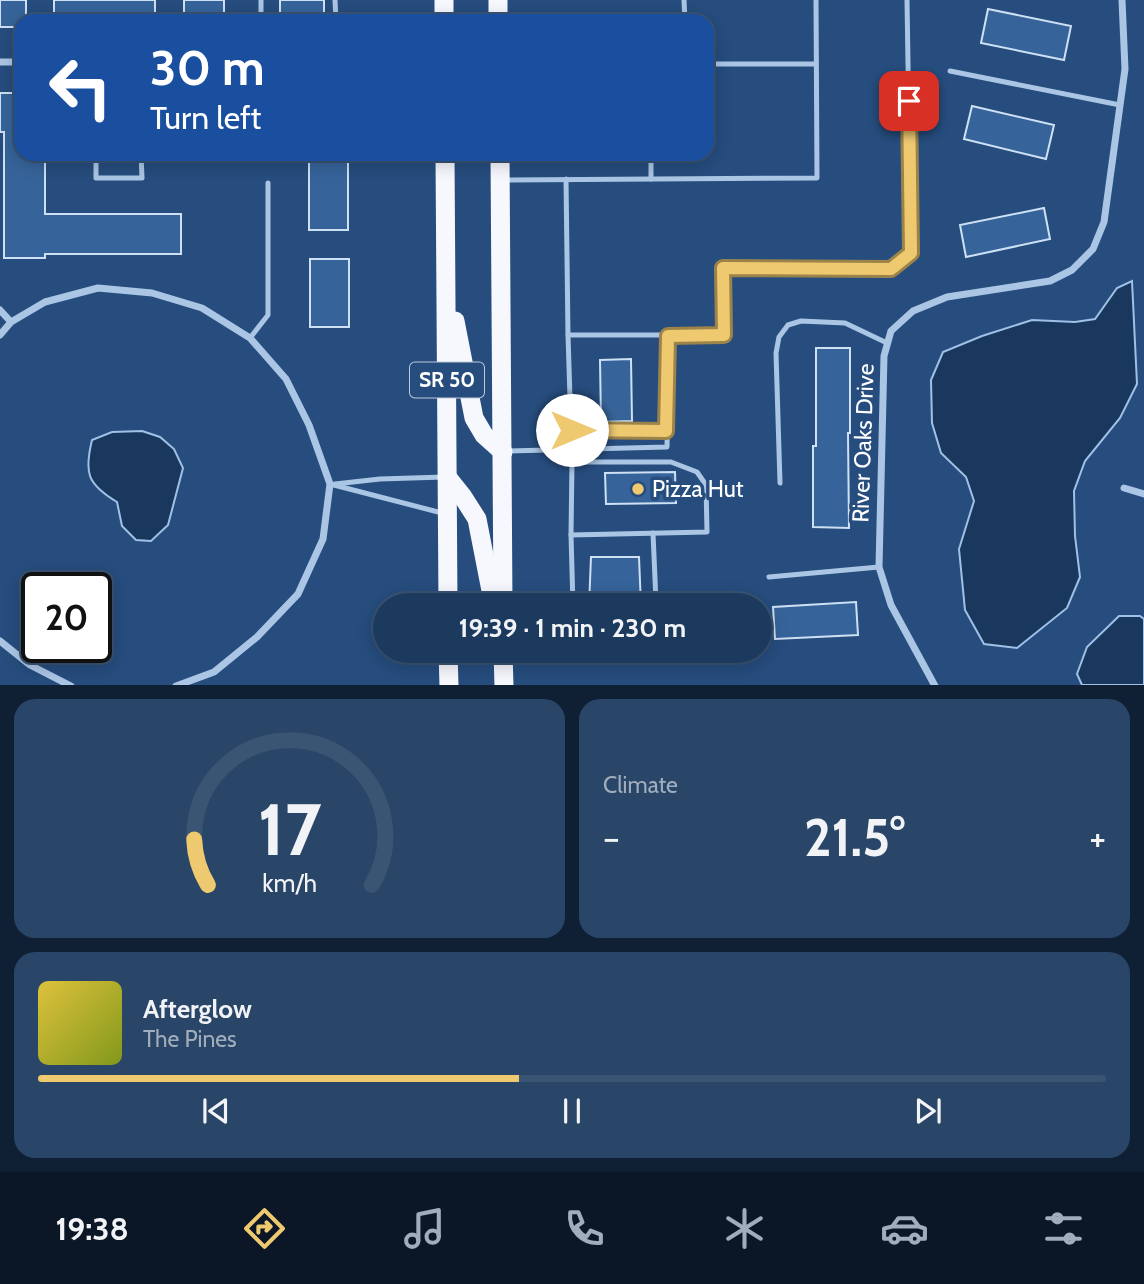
<!DOCTYPE html>
<meta charset="utf-8">
<style>
body{margin:0;font-family:Cabin,sans-serif;background:#294567;color:#f1f3f6;height:100vh;display:flex;flex-direction:column;font-size:26px;white-space:nowrap}
*{box-sizing:border-box;margin:0}
p{font-size:23px;color:#a0adbc}
.icon{flex:none;width:38px;height:38px;fill:none;stroke:currentColor;stroke-width:2;stroke-linecap:round;stroke-linejoin:round}
.map{position:relative;height:685px;overflow:hidden}
.side{display:flex;flex-direction:column;gap:14px;padding:14px;background:#0f2034;flex:1}
.side>*{flex:none}
.banner{position:absolute;left:14px;top:14px;width:700px;height:147px;border-radius:21px;box-shadow:0 4px 18px #0003,0 0 0 2px #3a5473;background:#1a4fa0;color:#fff;overflow:hidden}
.speed{position:absolute;left:21px;top:572px;display:flex;gap:14px;font-size:35px;font-weight:700;text-align:center}
.speed>*{display:grid;place-content:center;width:91px;height:91px;border-radius:50%;background:#1c3a5e;box-shadow:0 4px 18px #0003,0 0 0 2px #3a5473;line-height:1}
.speed .limit{border:4px solid #111;border-radius:10px;background:#fff;color:#111}
.pin{position:absolute;display:grid;place-items:center;width:60px;height:60px;color:#fff;margin:-30px;border-radius:14px;box-shadow:0 4px 10px #0006}
.me{position:absolute;width:77px;margin:-38px;rotate:90deg;stroke-linejoin:round;filter:drop-shadow(0 0 5px #0008)}
.turn{display:flex;align-items:center;gap:24px;height:147px;padding:0 21px;font-size:32px}
.turn .icon{width:91px;height:91px;stroke-width:2.5}
.turn b{display:block;font-size:49px;line-height:60px}
.big{font-size:52px;font-weight:700;line-height:1.1}
.side .tile{flex:1;display:flex;flex-direction:column;justify-content:center;gap:10px;min-width:0;padding:0 24px;border-radius:21px;background:#294567}
.side .dial{align-items:center;gap:0}
.dial svg{height:182px;overflow:visible;fill:none;stroke:#3a5473;stroke-width:7;stroke-linecap:round;text-anchor:middle}
.dial text{fill:#f1f3f6;stroke:none}
.song{display:flex;align-items:center;gap:21px}
.cover{width:84px;height:84px;border-radius:10px;background:linear-gradient(135deg,hsl(50 70% 55%),hsl(70 70% 35%))}
.played{height:7px;border-radius:4px;background:linear-gradient(90deg,#eec970 45%,#3a5473 45%)}
.keys{display:flex;justify-content:space-around;direction:ltr}
.heat{display:flex;justify-content:space-between;align-items:center;font-size:38px;direction:ltr}
.side .tiles{flex:1;display:grid;gap:14px;grid-template-columns:1fr 1fr}
.tile:last-child{grid-column:span 2}
.trip{position:absolute;left:373px;top:593px;width:399px;height:70px;border-radius:35px;background:#1c3a5e;box-shadow:0 4px 18px #0003,0 0 0 2px #3a5473;font-weight:700;line-height:70px;text-align:center}
.tabs{display:flex;height:112px;justify-content:space-around;align-items:center;background:#0b1726;color:#a0adbc}
.tabs .icon{width:49px;height:49px}
.tabs .active{color:#eec970}
.tabs b{font-size:32px;color:#f1f3f6}
.map>svg:first-child{display:block}
.water{fill:#1a385e;stroke:#a0c1e6;stroke-width:2}
.building{fill:#36649a;stroke:#cee0f4;stroke-width:2}
.lines{fill:none;stroke-linecap:round;stroke-linejoin:round}
.service{stroke:#abc6e5;stroke-width:5}
.minor{stroke:#abc6e5;stroke-width:7}
.trunk{stroke:#f6f8fe;stroke-width:19}
.route-casing{stroke:#9b8349;stroke-width:18}
.route{stroke:#eec970;stroke-width:12}
.poi-dot{fill:#eec970;stroke:#264d7e;stroke-width:2.5}
.labels{text-anchor:middle;stroke-width:7;stroke-linejoin:round;paint-order:stroke}
.shield{fill:#264d7e;stroke:#becad8;stroke-width:2}
.shield-label{font-size:21px;font-weight:bold;fill:#fff}
.street-label{font-size:23px;fill:#fff;stroke:#264d7e}
.poi-label{font-size:23px;fill:#fff;stroke:#264d7e;text-anchor:start}
</style>
<div class="map">
<svg width="1144" height="686" viewBox="0 0 1144 686">
<rect width="100%" height="100%" fill="#264d7e"/>
<g class="water">
<polygon points="1132,281 1137,384 1120,418 1085,461 1074,491 1075,536 1080,577 1067,608 1017,648 984,644 965,610 959,549 974,501 966,477 941,453 932,423 931,380 943,352 982,336 1032,320 1075,322 1095,319 1117,288"/>
<path d="M142,431L160,437L174,449L183,468L168,525L151,541L136,540L122,526L117,502C87,484 84,473 92,440L112,432Z"/>
<polygon points="1119,616 1140,616 1144,619 1144,685 1082,685 1077,674 1087,647"/>
</g>
<g class="building">
<polygon points="0,0 26,0 26,21 21,21 21,27 0,27"/>
<rect x="54" y="0" width="101" height="18"/>
<rect x="184" y="0" width="40" height="21"/>
<rect x="280" y="0" width="44" height="21"/>
<polygon points="988,9 1071,26 1064,60 981,43"/>
<polygon points="0,93 21,93 21,156 45,156 45,214 181,214 181,254 45,254 45,258 4,258 4,132 0,132"/>
<polygon points="972,106 1054,125 1046,159 964,139"/>
<rect x="309" y="162" width="39" height="68"/>
<polygon points="1044,208 1050,239 966,257 960,225"/>
<rect x="310" y="259" width="39" height="68"/>
<polygon points="816,348 850,348 850,433 848,433 849,528 813,527 813,446 816,446"/>
<polygon points="631,359 632,421 601,422 600,360"/>
<polygon points="675,472 676,503 606,504 605,473"/>
<polygon points="591,557 639,557 641,606 589,606"/>
<polygon points="856,602 858,635 775,639 773,607"/>
</g>
<g class="lines">
<g class="service">
<polyline points="261,0 261,21"/>
<polyline points="335,0 336,21"/>
<polyline points="684,0 685,21"/>
<polyline points="559,20 685,19"/>
<polyline points="707,64 816,64"/>
<polyline points="950,71 1120,105"/>
<polyline points="96,154 96,178 142,178 141,154"/>
<polyline points="651,154 651,179"/>
<polyline points="566,179 568,335"/>
<polyline points="503,180 817,178 816,0"/>
<polyline points="250,338 268,315 268,183"/>
<polyline points="572,430 666,431"/>
<polyline points="506,451 667,447 669,336"/>
<polyline points="572,462 671,462 697,472 706,485 707,532 571,535 572,462 568,335 724,335 723,268 891,269 911,253 907,0"/>
<polyline points="780,483 776,353 779,337 788,325 801,321 845,323 887,343"/>
<polyline points="330,484 442,513"/>
<polyline points="335,484 380,479 444,477"/>
<polyline points="653,533 656,602"/>
<polyline points="571,535 573,606"/>
<polyline points="769,577 879,567"/>
</g>
<g class="minor">
<polyline points="0,62 21,62"/>
<polyline points="0,310 11,322"/>
<polyline points="0,335 11,322 45,302 98,288 152,293 202,308 250,338 286,379 309,425 330,484 323,539 298,594 257,637 214,672 176,686"/>
<polyline points="1124,488 1144,494"/>
<polyline points="0,641 30,665 71,686"/>
<polyline points="935,686 891,605 879,567 884,356 891,331 913,311 947,297 1050,281 1072,270 1093,249 1104,222 1125,69 1122,0"/>
</g>
<g class="trunk">
<polyline points="444,0 444,21"/>
<polyline points="498,0 498,21"/>
<polyline points="445,154 448,606"/>
<polyline points="500,154 503,606"/>
<polyline points="455,321 474,418 484,435 503,452"/>
<polyline points="447,477 463,497 477,519 494,606"/>
<polyline points="448,651 449,686"/>
<polyline points="503,651 504,686"/>
</g>
</g>
<g class="lines">
<defs>
<polyline id="route" points="572,430 666,431 668,336 724,335 723,268 891,269 911,253 909,101"/>
</defs>
<use href="#route" class="route-casing"/>
<use href="#route" class="route"/>
</g>
<circle class="poi-dot" cx="638" cy="489" r="7"/>
<g class="labels">
<rect class="shield" x="410" y="362.5" width="74" height="35" rx="5"/>
<g class="shield-label">
<text x="447" y="387">SR 50</text>
</g>
<g class="street-label">
<text transform="translate(863 443) rotate(-88)" y="8">River Oaks Drive</text>
</g>
<g class="poi-label">
<text x="652" y="497">Pizza Hut</text>
</g>
</g>
</svg>
<div class="speed"><div class="limit">20</div></div>
<div class="pin" style="left:909px;top:101px;background:#d93025"><svg class="icon" aria-label="arrive" viewBox="0 0 24 24"><path d="M6 21V4h12l-3 4 3 4H6"/></svg></div>
<svg class="me" style="left:572px;top:430px" viewBox="-20 -20 40 40"><circle r="19" fill="#fff"/><path d="M0-13L10 11 0 6-10 11z" fill="#eec970"/></svg>
<div class="trip">19:39 · 1 min · 230 m</div>
<div class="banner">
<div class="turn"><svg class="icon" aria-label="left" viewBox="0 0 24 24"><path d="M17 20v-9H6M10 6l-5 5 5 5"/></svg><div><b>30 m</b>Turn left</div></div>
</div>
</div>
<section class="side">
<div class="tiles">
<div class="tile dial"><svg viewBox="0 0 100 80">
<path d="M14 69A42 42 0 1 1 86 69"/>
<path d="M14 69A42 42 0 0 1 8 49" stroke="#eec970"/>
<text x="50" y="56" font-size="32" font-weight="700">17</text>
<text x="50" y="72" font-size="11">km/h</text>
</svg></div>
<div class="tile"><p>Climate</p>
<div class="heat"><a>−</a><b class="big">21.5°</b><a>+</a></div>
</div>
<div class="tile">
<div class="song"><i class="cover"></i><div><b>Afterglow</b><p>The Pines</p></div></div>
<div class="played"></div>
<div class="keys"><svg class="icon" aria-label="previous" viewBox="0 0 24 24"><path d="M18 5L8 12l10 7zM5 5v14"/></svg><svg class="icon" aria-label="pause" viewBox="0 0 24 24"><path d="M8 5v14M16 5v14"/></svg><svg class="icon" aria-label="next" viewBox="0 0 24 24"><path d="M6 5l10 7-10 7zM19 5v14"/></svg></div>
</div>
</div>
</section>
<nav class="tabs">
<b>19:38</b>
<svg class="icon active" aria-label="directions" viewBox="0 0 24 24"><path d="M12 3l9 9-9 9-9-9zM9 14v-3h6M13 9l2 2-2 2"/></svg>
<svg class="icon" aria-label="music" viewBox="0 0 24 24"><path d="M9 18V5l10-2v13"/><circle cx="6" cy="18" r="3"/><circle cx="16" cy="16" r="3"/></svg>
<svg class="icon" aria-label="phone" viewBox="0 0 24 24"><path d="M5 4h4l2 5-3 2q2 4 5 5l2-3 5 2v4C11 20 4 13 5 4z"/></svg>
<svg class="icon" aria-label="climate" viewBox="0 0 24 24"><path d="M12 3v18M4 7l16 10M4 17L20 7"/></svg>
<svg class="icon" aria-label="car" viewBox="0 0 24 24"><path d="M5 17H2v-5l4-1 3-4h7l3 4 3 1v5h-3M9 17h6M6 11h13"/><circle cx="7" cy="17" r="2"/><circle cx="17" cy="17" r="2"/></svg>
<svg class="icon" aria-label="filters" viewBox="0 0 24 24"><path d="M4 7h16M4 17h16"/><circle cx="9" cy="7" r="2"/><circle cx="15" cy="17" r="2"/></svg>
</nav>
